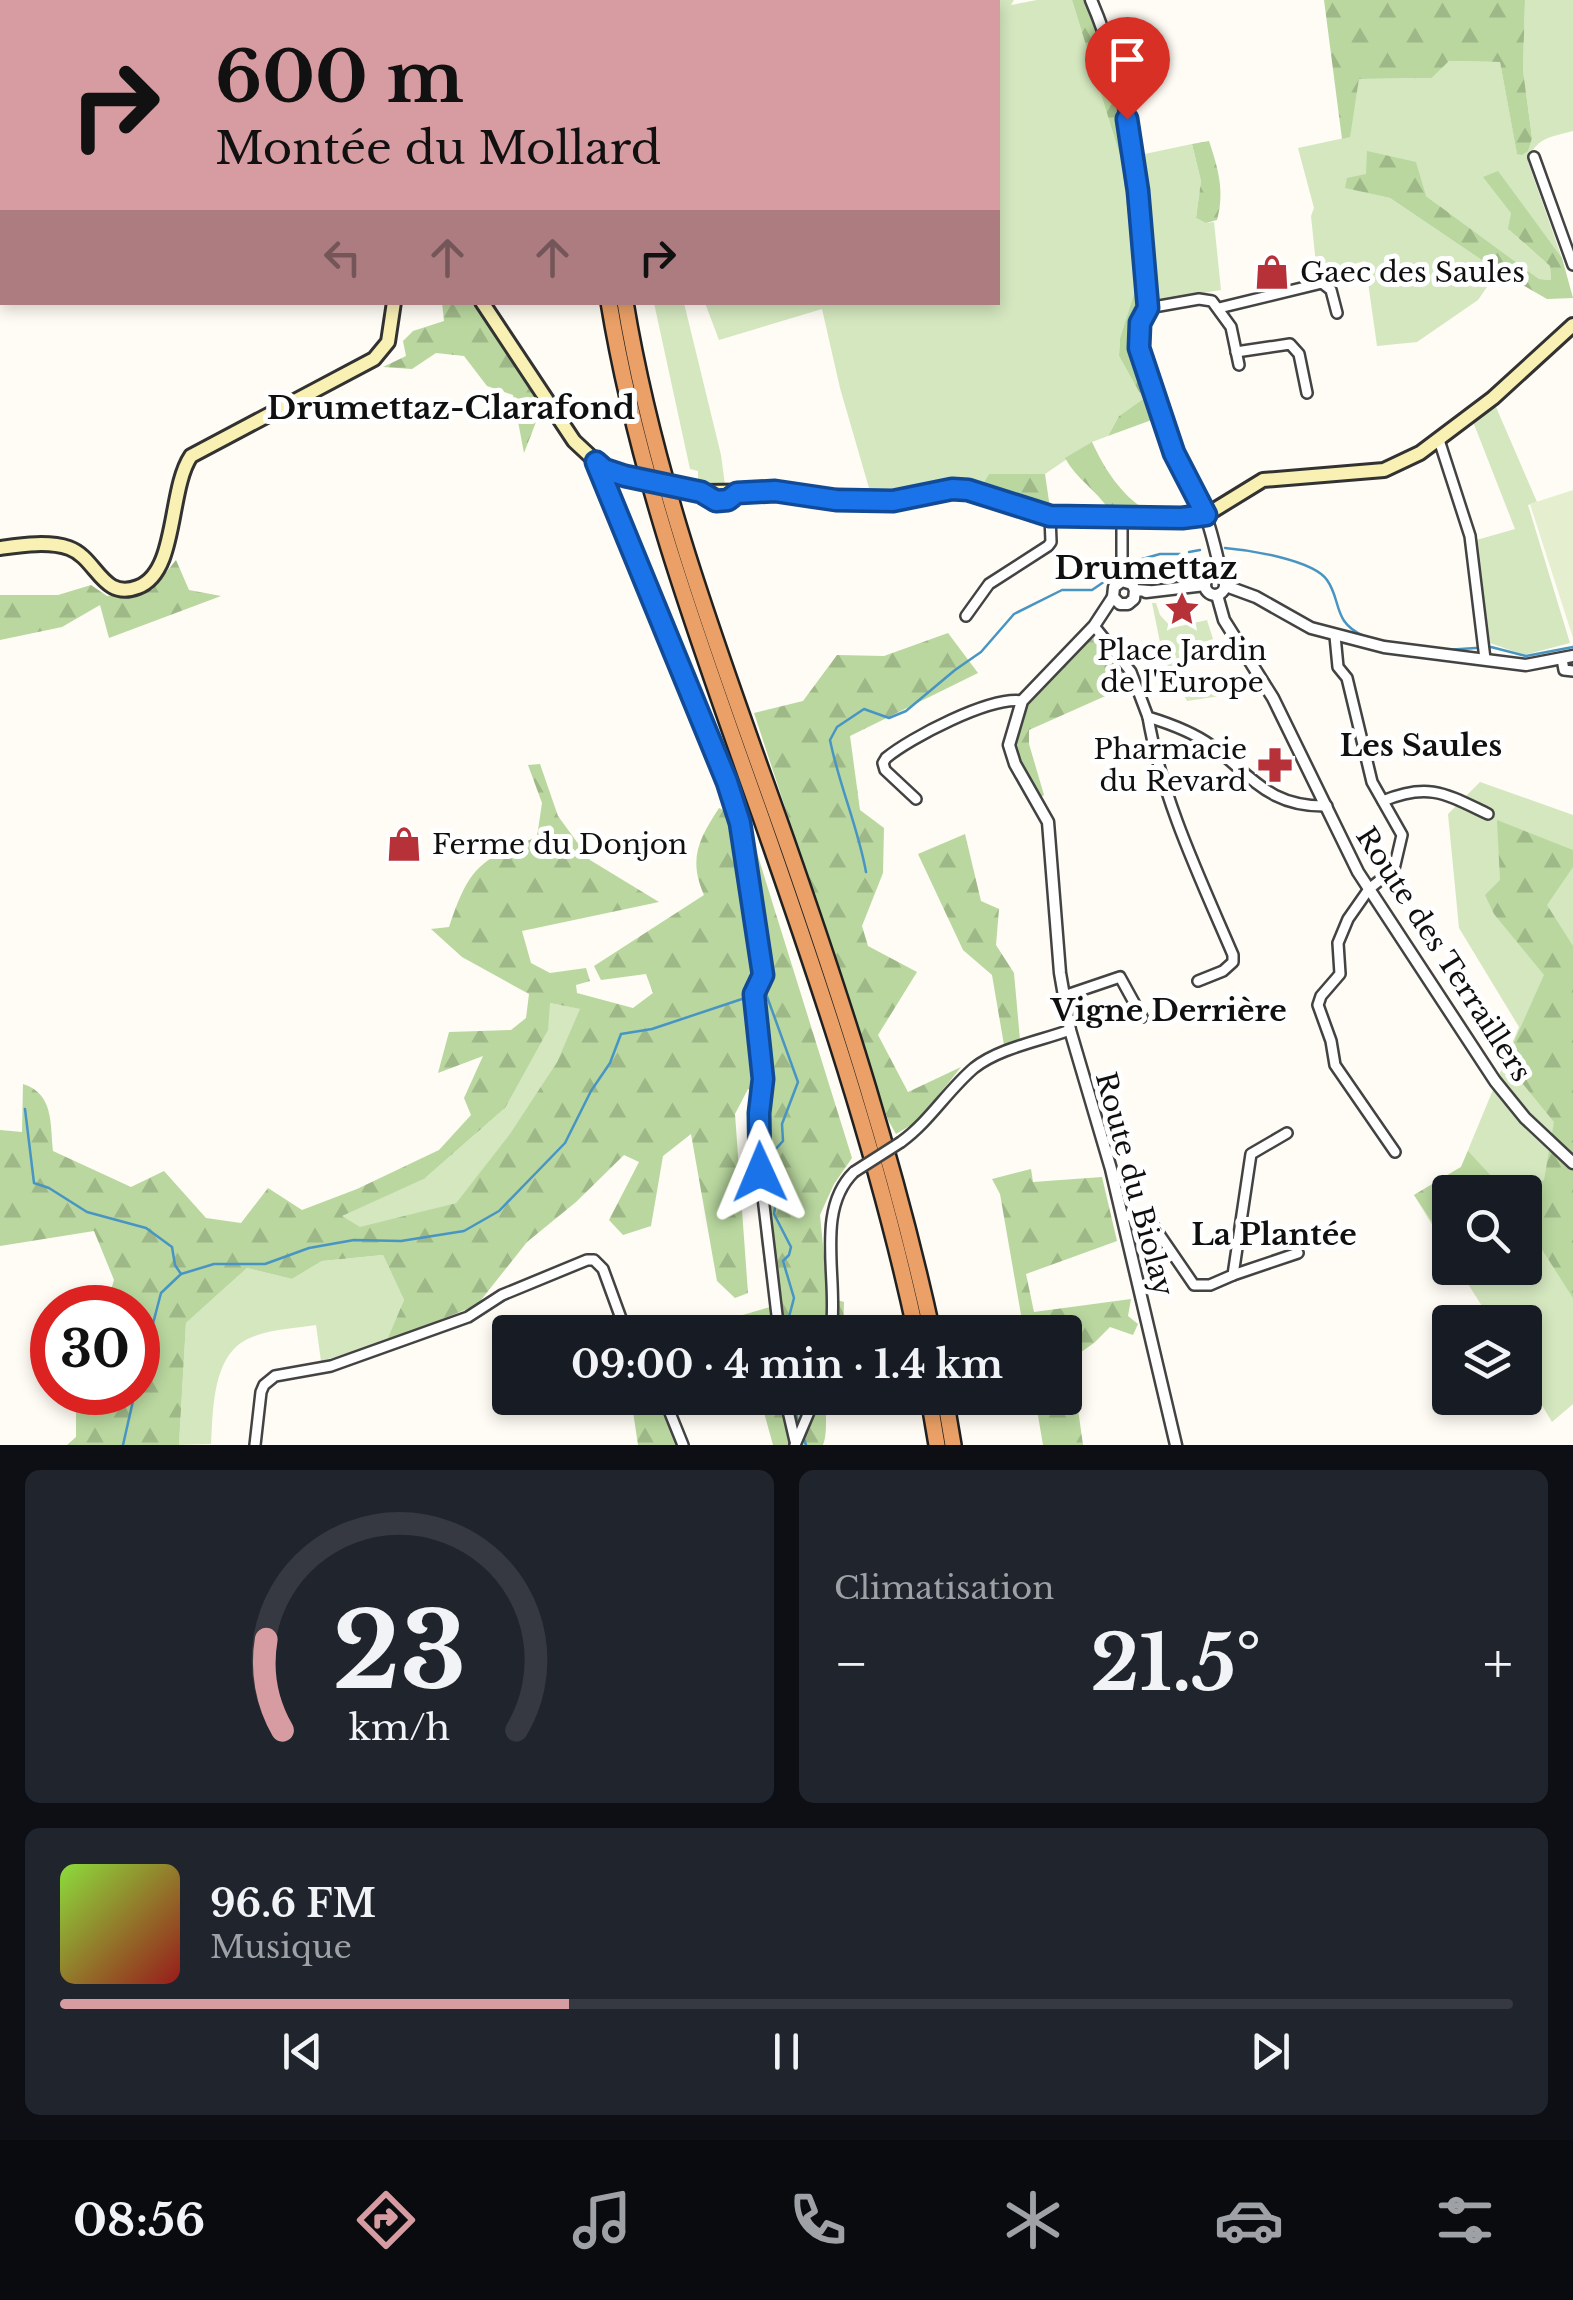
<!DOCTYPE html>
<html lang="fr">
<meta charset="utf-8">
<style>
body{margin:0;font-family:"Libre Baskerville",serif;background:#20242c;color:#f1f3f6;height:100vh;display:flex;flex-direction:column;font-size:38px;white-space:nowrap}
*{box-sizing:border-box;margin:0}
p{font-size:32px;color:#9ea1a6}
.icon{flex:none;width:55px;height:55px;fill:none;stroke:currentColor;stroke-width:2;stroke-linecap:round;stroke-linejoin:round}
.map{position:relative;height:1445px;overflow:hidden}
.panel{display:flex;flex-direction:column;gap:25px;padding:25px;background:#0d0f14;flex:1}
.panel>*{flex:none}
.top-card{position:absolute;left:0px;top:0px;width:1000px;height:305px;box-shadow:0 5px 15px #0003;background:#d79ca1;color:#111;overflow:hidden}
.fabs{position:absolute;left:1432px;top:1175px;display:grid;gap:20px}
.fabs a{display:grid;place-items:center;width:110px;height:110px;border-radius:10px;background:#171b24;box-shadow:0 5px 15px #0003;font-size:50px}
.speed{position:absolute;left:30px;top:1285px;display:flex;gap:20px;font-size:50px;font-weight:700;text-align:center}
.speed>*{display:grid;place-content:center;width:130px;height:130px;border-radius:50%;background:#171b24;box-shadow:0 5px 15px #0003;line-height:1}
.speed .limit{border:15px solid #d22;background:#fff;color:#111}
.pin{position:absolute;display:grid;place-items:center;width:85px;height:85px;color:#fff;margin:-102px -42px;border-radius:50% 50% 50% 0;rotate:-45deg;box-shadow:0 0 10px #0007}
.pin .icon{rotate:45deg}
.me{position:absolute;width:110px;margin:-55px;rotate:359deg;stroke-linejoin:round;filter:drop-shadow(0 0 8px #0008)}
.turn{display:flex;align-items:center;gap:35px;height:210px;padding:0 50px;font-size:45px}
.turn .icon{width:130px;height:130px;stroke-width:2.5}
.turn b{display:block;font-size:70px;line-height:85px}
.lanes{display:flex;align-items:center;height:95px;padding:0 50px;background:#0003;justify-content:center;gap:50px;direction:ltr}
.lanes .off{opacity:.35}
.big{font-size:75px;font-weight:800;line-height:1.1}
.panel .card{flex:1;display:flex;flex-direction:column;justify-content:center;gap:15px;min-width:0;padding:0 35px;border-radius:15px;background:#20242c}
.panel .dial{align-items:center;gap:0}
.dial svg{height:260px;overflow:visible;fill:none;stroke:#363941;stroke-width:7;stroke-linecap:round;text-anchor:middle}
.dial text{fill:#f1f3f6;stroke:none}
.song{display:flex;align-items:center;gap:30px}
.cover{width:120px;height:120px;border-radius:15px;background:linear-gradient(135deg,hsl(90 70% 55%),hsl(0 70% 35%))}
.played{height:10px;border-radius:5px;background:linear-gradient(90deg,#d79ca1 35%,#363941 35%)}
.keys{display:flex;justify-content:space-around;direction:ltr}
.heat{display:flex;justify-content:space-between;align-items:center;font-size:55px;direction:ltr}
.panel .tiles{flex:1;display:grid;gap:25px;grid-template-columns:1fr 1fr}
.card:last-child{grid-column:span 2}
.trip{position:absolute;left:492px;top:1315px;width:590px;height:100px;border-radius:10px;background:#171b24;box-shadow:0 5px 15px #0003;font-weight:800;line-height:100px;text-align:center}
.menu{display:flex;height:160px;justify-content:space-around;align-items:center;background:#090b0e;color:#9ea1a6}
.menu .icon{width:70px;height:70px}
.menu .selected{color:#d79ca1}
.menu b{font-size:45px;color:#f1f3f6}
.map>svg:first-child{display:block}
.grass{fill:#d4e7bf}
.forest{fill:url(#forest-firs);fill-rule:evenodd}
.pitch{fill:#e5efd0}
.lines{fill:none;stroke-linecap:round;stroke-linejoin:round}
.stream{stroke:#4895c4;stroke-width:2.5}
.minor-casing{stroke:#434343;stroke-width:14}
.tertiary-casing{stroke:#434343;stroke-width:15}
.secondary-casing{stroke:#323232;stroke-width:18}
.motorway-casing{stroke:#212121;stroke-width:20}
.minor{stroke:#fff;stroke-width:9}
.tertiary{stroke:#fff;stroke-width:10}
.secondary{stroke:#f9f0b4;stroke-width:12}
.motorway{stroke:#eaa066;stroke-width:15}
.minor-bridge-casing{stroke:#434343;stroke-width:14;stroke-linecap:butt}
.secondary-bridge-casing{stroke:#323232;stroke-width:18;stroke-linecap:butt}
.minor-bridge{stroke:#fff;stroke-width:9}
.secondary-bridge{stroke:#f9f0b4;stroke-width:12}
.route-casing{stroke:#114b97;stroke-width:25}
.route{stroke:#1a73e8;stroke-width:18}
.labels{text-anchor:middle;stroke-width:10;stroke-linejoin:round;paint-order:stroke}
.poi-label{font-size:28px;fill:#101010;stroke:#fff;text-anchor:start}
.street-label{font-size:28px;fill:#101010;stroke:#fff}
.neighbourhood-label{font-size:30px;font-weight:bold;fill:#101010;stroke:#fff}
.quarter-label{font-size:32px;font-weight:bold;fill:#101010;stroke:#fff}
</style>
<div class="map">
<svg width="1573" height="1445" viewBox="0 0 1573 1445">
<defs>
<pattern id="forest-firs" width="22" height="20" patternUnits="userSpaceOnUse" patternTransform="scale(2.5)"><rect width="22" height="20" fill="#b9d79f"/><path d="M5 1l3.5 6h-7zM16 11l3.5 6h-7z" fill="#9eb888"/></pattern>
</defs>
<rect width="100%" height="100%" fill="#fefcf4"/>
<g class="grass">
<polygon points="629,0 1014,0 1011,5 1037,0 1072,0 1121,159 1136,289 1120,338 1119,356 1143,399 1119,416 1108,436 1092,442 1045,474 989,474 979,490 957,483 871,495 840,388 822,309 719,340 705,303 998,302 998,2 629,2"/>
<path d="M1525,0H1573V131C1551,137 1534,138 1528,162L1562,258L1498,172L1511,213L1509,230L1550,266L1551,280L1539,279L1426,196L1366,175L1346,188L1390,198L1498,271L1478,300L1417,342L1377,346L1365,261L1317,274L1311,216L1314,208L1298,148L1349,137L1359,79L1432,78L1449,61L1500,62L1517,153L1532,138L1523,70Z"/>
<polygon points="1192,144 1201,181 1196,218 1206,223 1214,222 1221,290 1160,300 1140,155"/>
<polygon points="654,303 684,303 721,455 725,485 698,482 698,471 690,469"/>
<polygon points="1496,407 1537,502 1528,505 1570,643 1524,655 1490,643 1473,541 1515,529 1472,419"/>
<polygon points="1152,603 1156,603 1160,615 1172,628 1207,620 1213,639 1178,651 1191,689 1220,677 1219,686 1227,695 1187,701 1163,657"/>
<polygon points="1480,782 1573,815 1573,1404 1552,1422 1525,1377 1525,1322 1492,1322 1458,1268 1525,1268 1525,1192 1450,1192 1450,1254 1414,1195 1461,1167 1519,1027 1459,928 1448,814"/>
<polygon points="550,1003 581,1009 557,1062 510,1135 456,1203 360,1228 341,1216 424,1179 505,1108"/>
<path d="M383,1255L404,1300L386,1342L321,1361L316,1325C292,1329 258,1329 238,1345C212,1367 213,1414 211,1444L179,1445L186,1323L247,1268L292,1279L322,1261Z"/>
</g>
<g class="forest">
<path d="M1072,0H1095C1133,99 1146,196 1160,300L1143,304L1133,335L1157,418L1108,436L1119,416L1143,399L1119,356L1120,338L1136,288L1121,159Z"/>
<polygon points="1324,0 1525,0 1523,70 1532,138 1528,151 1522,155 1517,154 1500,62 1449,61 1432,78 1359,79 1350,137 1342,139"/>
<path d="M1209,141C1218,168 1225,191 1217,220L1206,223L1196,218L1201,181L1192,144Z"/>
<polygon points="1367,151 1416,162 1426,196 1539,279 1551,280 1550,266 1508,229 1511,213 1483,177 1498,171 1562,258 1573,298 1547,299 1498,271 1390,198 1345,188 1347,178 1366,174"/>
<polygon points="442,303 472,303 535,395 536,422 524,453 513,395 487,386 464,356 436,353 412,369 383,367 406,356 403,341 413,331 444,321"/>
<path d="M1092,442C1104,468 1122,497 1148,511L1111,513C1098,491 1077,480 1065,458Z"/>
<polygon points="989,474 1045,474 1050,508 1041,509 979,490"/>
<polygon points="176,560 189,590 221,596 109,638 100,605 62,627 0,640 0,595 58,595 91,585 107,596 152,590"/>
<polygon points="948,633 978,673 850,736 860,810 884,828 883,873 862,926 868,946 917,972 878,1035 908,1092 961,1067 918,1121 896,1134 888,1120 754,713 803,701 837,655 884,656"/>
<path d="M1095,635L1116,659L1130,685L1029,730V744L1044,795L1040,798C1031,783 1016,765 1014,748C1010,703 1064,659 1095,635Z"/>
<path d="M540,764L558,816L590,860L659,902L522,931L531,963L550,973L586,968L590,981L576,985L577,993L633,1008L653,993L646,974L601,980L594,966L704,895C688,859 699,839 719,808L747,821L852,1158L834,1184L820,1215L828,1297L844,1302L843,1332H741L736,1317L770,1307L761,1242L751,1111L758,1092L748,1089L735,1114L748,1293L735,1298L717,1281L691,1134L663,1156L651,1226L623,1235L609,1220L639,1162L624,1155L576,1202L527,1242L477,1305L386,1342L404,1300L383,1255L322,1261L292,1279L247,1268L186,1323L179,1445H67L76,1437V1393L138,1392V1308L106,1307L114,1280L94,1231L0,1246V1130L22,1132L23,1084C54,1094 50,1123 53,1151L131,1187L164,1171L206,1218L241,1223L268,1188L302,1210L357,1189L439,1150L471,1115L464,1098L483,1056L438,1073L449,1032L511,1030L526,1018L529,994L462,957L431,929L449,927C469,867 479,860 537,837L542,803L528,765ZM550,1003L580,1009L557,1062L510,1134L456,1203L360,1227L342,1216L424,1179L505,1108L548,1030Z"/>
<polygon points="1497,820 1573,850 1573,867 1547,905 1573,946 1573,1298 1525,1223 1525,1192 1518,1192 1544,1180 1554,1122 1505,1062 1544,975 1494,914 1485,895 1500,880"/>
<polygon points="965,834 981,901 999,909 996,945 1014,973 1020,1040 1004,1045 992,975 963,950 918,854"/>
<polygon points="1468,1151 1506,1192 1450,1192 1450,1248 1414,1195 1461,1167"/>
<polygon points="1031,1169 1033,1182 1102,1177 1117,1241 1026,1274 1034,1312 1131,1299 1128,1316 1138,1324 1133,1335 1110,1327 1094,1343 1071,1359 1083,1445 1043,1445 1035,1398 1065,1398 1065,1332 1024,1332 1000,1194 992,1179"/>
<polygon points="631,1398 656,1398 678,1445 638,1445"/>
<path d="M760,1398H829C823,1414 829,1428 823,1445H773Z"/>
</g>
<polygon class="pitch" points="1573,490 1573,638 1530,504"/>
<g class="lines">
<g class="stream">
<path d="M1225,548C1250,550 1313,560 1327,580C1342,601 1332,622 1364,636C1379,643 1401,643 1418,646"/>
<polyline points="1189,552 1200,550"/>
<polyline points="1128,563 1160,554 1180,554"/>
<polyline points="1445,650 1491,647 1526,656 1573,647"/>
<path d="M866,872C858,827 839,785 830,740L837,727L864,709L889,718L906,711L955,670L981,652L1014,614L1062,590H1092L1114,575"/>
<polyline points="765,983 765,991 798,1082 782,1124 783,1141 773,1152 779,1182 774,1214 791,1247 789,1255 783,1261 794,1298 785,1332"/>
<polyline points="25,1109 34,1183 49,1188 87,1212 146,1228 172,1247 175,1265 181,1274"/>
<polyline points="138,1381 161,1293 181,1274 214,1264 265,1264 309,1248 354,1240 401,1241 464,1231 499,1211 565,1143 591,1091 610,1063 621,1034 652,1029 748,997"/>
<polyline points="793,1398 798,1423"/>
<polyline points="804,1439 806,1445"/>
<polyline points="123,1445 135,1392"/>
</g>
<defs>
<g id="minor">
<polyline points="1534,157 1573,265"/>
<polyline points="1148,308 1199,299 1212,301 1231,327 1239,365"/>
<polyline points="1219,308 1322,283 1331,290 1337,313"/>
<polyline points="1236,352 1290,344 1299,354 1307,393"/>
<polyline points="1439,440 1470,536 1485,659"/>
<polyline points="597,465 727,783 740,823 763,975 754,994 763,1079 759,1113 760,1172 779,1332"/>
<polyline points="1122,517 1122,581"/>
<polyline points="966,616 989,584 1048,546 1051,542 1050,516"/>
<path d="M1094,626L1131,672L1148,717C1171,724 1193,732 1212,746C1254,778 1269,807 1327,806"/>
<polyline points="1335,636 1338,667 1347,678 1372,782 1402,835 1394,869 1369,889 1348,919 1338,943 1340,974 1321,996 1318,1005 1331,1041 1335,1065 1395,1152"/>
<polyline points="1562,659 1564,670 1573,671"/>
<path d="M1148,717C1162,799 1200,878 1233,955V962L1223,971L1198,981"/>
<path d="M916,799L885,770L883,763L886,758C910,738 990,696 1022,701"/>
<path d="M1383,801C1429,782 1446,794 1488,814"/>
<polyline points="1064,996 1120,977 1142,1017"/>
<path d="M901,1142C930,1121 947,1091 974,1068C999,1048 1040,1041 1070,1030"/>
<polyline points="1123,1216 1146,1215 1194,1285 1210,1285 1233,1275 1251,1154 1287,1133"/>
<polyline points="1233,1275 1298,1253"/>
<path d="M831,1332C839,1280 814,1211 854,1172"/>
<polyline points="664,1398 683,1445"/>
<polyline points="785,1398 795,1441"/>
<polyline points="255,1445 261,1392 264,1385 275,1376 331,1366 468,1317 502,1295 587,1260 594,1260 603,1269 626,1332"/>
<polyline points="795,1445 815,1398"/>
</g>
<g id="tertiary">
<path d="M1091,0C1133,97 1139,204 1148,308C1117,366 1187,461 1206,517C1213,536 1217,557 1222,577"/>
<circle cx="1215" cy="585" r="10"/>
<polyline points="1226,586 1256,597 1311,628 1384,647 1526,665 1573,656"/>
<polyline points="1135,590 1134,599 1128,604 1120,604 1113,597 1114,587 1122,581 1132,584 1135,590 1149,591"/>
<polyline points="1146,592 1205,585"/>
<polyline points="1217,595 1224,620 1273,698 1358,872 1495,1081 1525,1118 1573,1163"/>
<polyline points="1113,597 1094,626 1022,701 1009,745 1015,764 1048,822 1060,973 1070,1030 1111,1169 1176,1445"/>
</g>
<g id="secondary">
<polyline points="482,302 574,441 604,469 625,476"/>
<path d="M696,491C710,496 723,510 737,493"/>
<polyline points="701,492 775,491 865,502 893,501 952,489 968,490 1050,516 1182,518 1206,515 1263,480 1384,470 1420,453 1493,398 1573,325"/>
<path d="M0,548C22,545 48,541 69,548C97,558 102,601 138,587C178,572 168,490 191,456L374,359L388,342L394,302"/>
</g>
<g id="motorway">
<polyline points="589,2 589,0"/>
<polyline points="604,2 604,0"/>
<path d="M609,302C638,478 700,644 759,811C819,982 878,1155 916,1332"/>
<path d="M625,302C656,490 725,668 788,846C844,1006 896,1167 932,1332"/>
<polyline points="929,1398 937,1445"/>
<polyline points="945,1398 953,1445"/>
</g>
</defs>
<use href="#minor" class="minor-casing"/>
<use href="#tertiary" class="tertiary-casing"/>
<use href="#secondary" class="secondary-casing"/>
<use href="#motorway" class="motorway-casing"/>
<use href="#minor" class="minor"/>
<use href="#tertiary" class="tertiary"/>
<use href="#secondary" class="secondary"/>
<use href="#motorway" class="motorway"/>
<defs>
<polyline id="minor-bridge" points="854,1172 901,1142"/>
<polyline id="secondary-bridge" points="625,476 686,488"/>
</defs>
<use href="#minor-bridge" class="minor-bridge-casing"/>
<use href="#secondary-bridge" class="secondary-bridge-casing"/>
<use href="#minor-bridge" class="minor-bridge"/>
<use href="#secondary-bridge" class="secondary-bridge"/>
</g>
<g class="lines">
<defs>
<polyline id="route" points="760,1172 759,1113 763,1079 754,994 763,975 740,823 727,782 596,462 604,469 625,476 701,492 716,501 728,500 737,493 775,491 836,500 893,501 952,489 968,490 1050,516 1182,518 1206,515 1174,453 1139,348 1140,323 1148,308 1138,191 1127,119"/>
</defs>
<use href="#route" class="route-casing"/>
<use href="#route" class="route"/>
</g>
<defs>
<symbol id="shop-bare" viewBox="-9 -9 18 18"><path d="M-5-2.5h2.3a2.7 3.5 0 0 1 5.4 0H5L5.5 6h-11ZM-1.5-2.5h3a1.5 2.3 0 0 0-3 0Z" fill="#b73139" stroke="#fff" stroke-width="2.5" paint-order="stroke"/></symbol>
<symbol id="sight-bare" viewBox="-9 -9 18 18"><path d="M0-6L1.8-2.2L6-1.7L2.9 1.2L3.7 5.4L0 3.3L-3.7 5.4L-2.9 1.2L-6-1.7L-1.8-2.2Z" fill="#b73139" stroke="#fff" stroke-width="2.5" paint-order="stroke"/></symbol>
<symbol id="pharmacy-bare" viewBox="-9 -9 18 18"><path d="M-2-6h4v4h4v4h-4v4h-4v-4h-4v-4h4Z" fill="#b73139" stroke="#fff" stroke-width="2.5" paint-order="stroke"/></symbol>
</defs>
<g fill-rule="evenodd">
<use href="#shop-bare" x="1247" y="247" width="50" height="50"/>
<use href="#sight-bare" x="1157" y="584" width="50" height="50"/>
<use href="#pharmacy-bare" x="1250" y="740" width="50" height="50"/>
<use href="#shop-bare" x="379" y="819" width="50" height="50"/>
</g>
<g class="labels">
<g class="poi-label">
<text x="1300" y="282">Gaec des Saules</text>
<text x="1182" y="660" text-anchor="middle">Place Jardin<tspan x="1182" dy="32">de l'Europe</tspan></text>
<text x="1247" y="759" text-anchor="end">Pharmacie<tspan x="1247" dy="32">du Revard</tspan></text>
<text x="432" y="854">Ferme du Donjon</text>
</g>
<g class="street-label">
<text transform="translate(1444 954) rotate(57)" y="10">Route des Terraillers</text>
<text transform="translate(1135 1184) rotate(75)" y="10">Route du Biolay</text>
</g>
<g class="neighbourhood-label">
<text x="1421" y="756">Les Saules</text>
<text x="1169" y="1021">Vigne Derrière</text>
<text x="1274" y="1245">La Plantée</text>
</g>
<g class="quarter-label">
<text x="451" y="419">Drumettaz-Clarafond</text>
<text x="1146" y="579">Drumettaz</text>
</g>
</g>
</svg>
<div class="fabs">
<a><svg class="icon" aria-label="search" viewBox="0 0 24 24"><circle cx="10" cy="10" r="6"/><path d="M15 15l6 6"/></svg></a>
<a><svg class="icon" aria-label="layers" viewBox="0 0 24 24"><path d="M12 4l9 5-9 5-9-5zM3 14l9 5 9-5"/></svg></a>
</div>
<div class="speed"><div class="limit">30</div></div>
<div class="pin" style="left:1127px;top:119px;background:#d93025"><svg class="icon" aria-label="arrive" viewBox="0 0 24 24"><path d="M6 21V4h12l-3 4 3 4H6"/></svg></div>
<svg class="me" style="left:760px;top:1172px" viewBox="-20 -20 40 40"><path d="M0-17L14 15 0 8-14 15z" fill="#1a73e8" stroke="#fff" stroke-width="4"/></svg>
<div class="trip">09:00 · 4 min · 1.4 km</div>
<div class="top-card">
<div class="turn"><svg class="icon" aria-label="right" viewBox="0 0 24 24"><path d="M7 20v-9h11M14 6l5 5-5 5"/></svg><div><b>600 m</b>Montée du Mollard</div></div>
<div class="lanes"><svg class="icon off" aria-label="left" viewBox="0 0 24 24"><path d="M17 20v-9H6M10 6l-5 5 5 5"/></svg><svg class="icon off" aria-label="ahead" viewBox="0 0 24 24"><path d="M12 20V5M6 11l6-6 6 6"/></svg><svg class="icon off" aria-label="ahead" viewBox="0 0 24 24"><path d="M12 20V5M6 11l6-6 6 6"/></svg><svg class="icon" aria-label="right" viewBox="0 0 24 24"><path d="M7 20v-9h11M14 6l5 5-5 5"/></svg></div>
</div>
</div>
<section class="panel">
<div class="tiles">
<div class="card dial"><svg viewBox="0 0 100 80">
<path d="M14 69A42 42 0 1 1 86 69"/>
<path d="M14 69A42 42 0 0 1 9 41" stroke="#d79ca1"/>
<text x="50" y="56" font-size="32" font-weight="700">23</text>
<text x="50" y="72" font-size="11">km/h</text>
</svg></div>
<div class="card"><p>Climatisation</p>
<div class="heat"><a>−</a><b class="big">21.5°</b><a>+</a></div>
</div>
<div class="card">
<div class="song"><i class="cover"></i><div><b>96.6 FM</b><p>Musique</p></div></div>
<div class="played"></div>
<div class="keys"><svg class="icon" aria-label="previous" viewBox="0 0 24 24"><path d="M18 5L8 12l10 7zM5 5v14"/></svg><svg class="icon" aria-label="pause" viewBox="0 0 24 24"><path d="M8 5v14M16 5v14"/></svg><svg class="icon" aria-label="next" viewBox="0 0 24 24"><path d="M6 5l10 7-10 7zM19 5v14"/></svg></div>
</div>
</div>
</section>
<nav class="menu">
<b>08:56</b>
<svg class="icon selected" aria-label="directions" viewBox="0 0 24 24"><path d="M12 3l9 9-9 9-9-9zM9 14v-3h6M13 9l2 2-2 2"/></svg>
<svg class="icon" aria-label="music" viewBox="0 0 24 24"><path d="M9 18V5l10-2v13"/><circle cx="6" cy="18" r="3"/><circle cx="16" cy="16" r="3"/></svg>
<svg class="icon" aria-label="phone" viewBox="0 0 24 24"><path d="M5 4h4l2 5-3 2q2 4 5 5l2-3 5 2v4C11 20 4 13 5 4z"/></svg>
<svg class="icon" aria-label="climate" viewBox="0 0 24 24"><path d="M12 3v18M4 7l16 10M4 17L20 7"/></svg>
<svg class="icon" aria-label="car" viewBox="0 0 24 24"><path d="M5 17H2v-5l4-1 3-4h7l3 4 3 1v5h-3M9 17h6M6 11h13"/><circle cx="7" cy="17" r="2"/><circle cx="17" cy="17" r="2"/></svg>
<svg class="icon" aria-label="filters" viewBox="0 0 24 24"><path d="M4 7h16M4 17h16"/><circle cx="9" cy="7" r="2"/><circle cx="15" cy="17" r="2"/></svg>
</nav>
